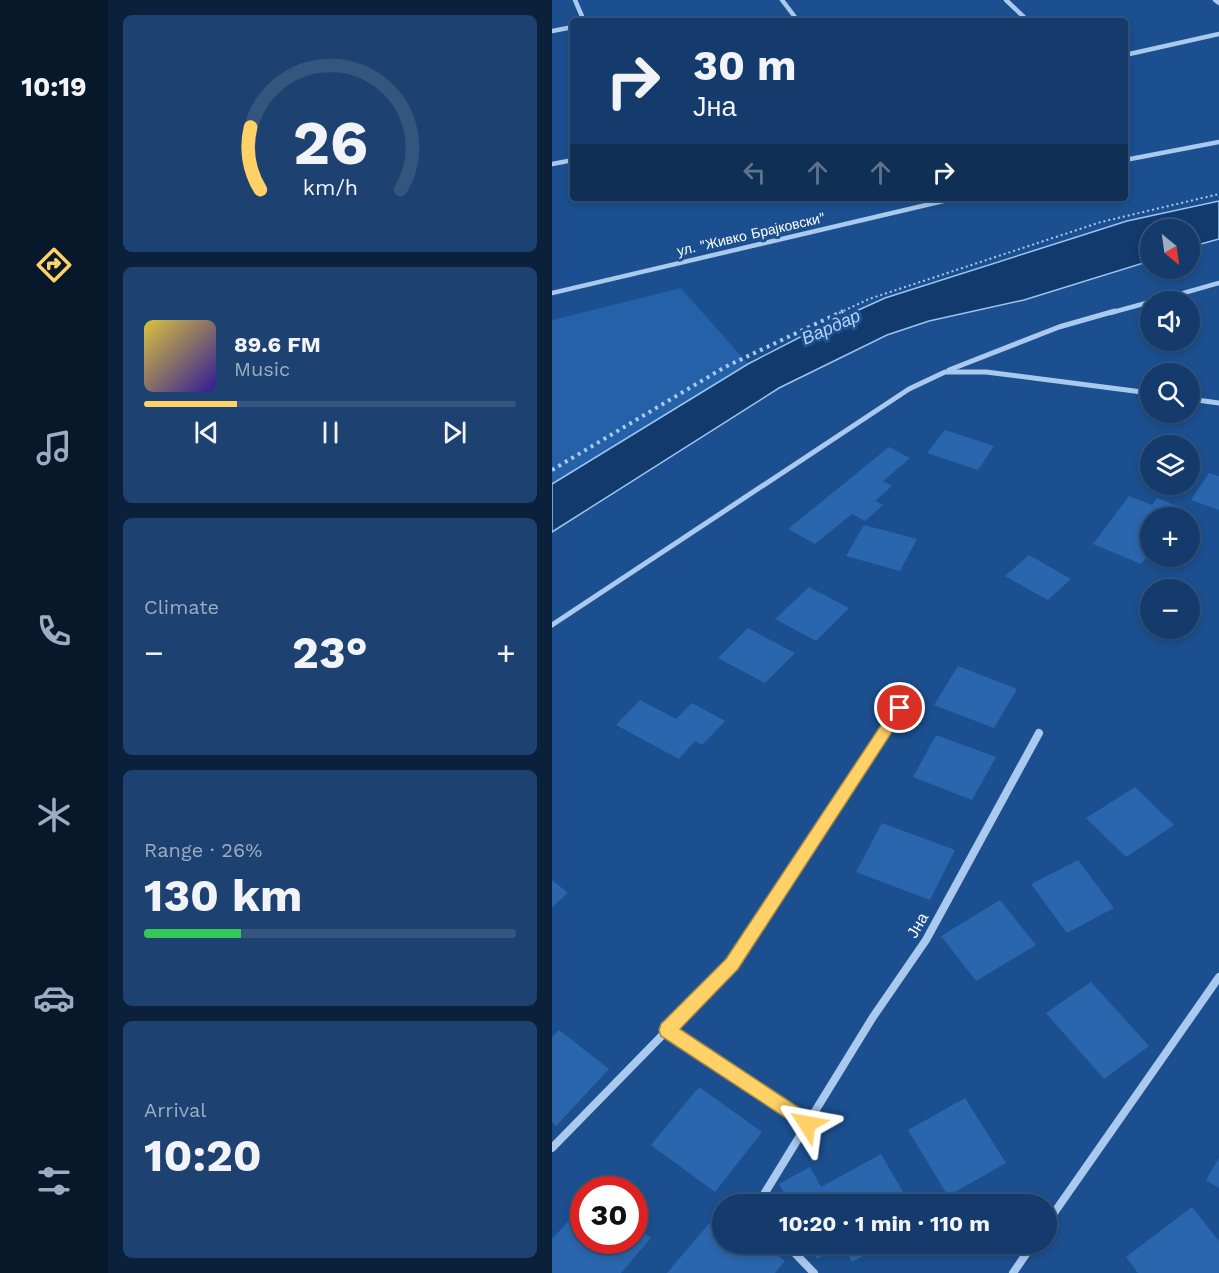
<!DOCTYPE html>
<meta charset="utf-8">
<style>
body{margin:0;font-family:"Work Sans",sans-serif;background:#1d4271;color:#f1f3f6;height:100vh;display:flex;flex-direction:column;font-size:22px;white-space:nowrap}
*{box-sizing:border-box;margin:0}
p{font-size:20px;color:#9dadc1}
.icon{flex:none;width:33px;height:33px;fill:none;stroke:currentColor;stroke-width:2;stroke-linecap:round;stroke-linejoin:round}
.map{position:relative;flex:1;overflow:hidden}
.details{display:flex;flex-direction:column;gap:15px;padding:15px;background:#0b203b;width:444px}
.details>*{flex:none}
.hud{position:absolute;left:18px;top:18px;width:558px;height:183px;border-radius:6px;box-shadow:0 3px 9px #0003,0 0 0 2px #33557e;background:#143b6b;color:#f1f3f6;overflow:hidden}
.needle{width:39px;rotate:151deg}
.buttons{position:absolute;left:588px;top:219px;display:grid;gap:12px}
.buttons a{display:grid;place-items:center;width:60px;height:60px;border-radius:50%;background:#143b6b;box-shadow:0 3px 9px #0003,0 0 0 2px #33557e;font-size:30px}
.speed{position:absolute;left:18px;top:1176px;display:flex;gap:12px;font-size:30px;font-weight:700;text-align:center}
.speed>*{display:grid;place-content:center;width:78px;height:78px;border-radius:50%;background:#143b6b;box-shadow:0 3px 9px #0003,0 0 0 2px #33557e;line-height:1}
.speed .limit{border:9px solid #d22;background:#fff;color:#111}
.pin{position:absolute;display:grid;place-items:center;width:51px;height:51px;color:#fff;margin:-26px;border:3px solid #fff;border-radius:50%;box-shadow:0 2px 6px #0007}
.me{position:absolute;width:66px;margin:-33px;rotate:304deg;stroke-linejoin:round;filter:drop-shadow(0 0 4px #0008)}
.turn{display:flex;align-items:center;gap:21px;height:126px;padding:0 24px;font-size:27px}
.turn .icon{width:78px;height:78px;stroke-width:2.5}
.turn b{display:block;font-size:42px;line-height:51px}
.lanes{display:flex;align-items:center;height:57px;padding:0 24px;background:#0003;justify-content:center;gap:30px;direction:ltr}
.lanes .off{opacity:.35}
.big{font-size:45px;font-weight:700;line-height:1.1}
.details .tile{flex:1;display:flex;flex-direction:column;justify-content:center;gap:9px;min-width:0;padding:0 21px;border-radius:9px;background:#1d4271}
.details .dial{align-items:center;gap:0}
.dial svg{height:156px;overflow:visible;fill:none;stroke:#33557e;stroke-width:7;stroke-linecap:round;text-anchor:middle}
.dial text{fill:#f1f3f6;stroke:none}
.song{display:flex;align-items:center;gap:18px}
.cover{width:72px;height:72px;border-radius:9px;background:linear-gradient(135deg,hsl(50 70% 55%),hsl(250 70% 35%))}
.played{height:6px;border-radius:3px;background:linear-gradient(90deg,#ffd166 25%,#33557e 25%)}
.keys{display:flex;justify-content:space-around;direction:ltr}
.heat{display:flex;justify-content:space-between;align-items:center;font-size:33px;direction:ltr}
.charge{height:9px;border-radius:4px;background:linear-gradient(90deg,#34c759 26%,#33557e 0)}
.trip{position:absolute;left:160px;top:1194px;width:345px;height:60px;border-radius:30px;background:#143b6b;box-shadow:0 3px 9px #0003,0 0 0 2px #33557e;font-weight:700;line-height:60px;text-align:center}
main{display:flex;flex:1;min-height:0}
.tab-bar{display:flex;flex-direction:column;width:108px;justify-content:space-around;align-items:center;background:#08182b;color:#9dadc1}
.tab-bar .icon{width:42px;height:42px}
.tab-bar .active{color:#ffd166}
.tab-bar b{font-size:27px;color:#f1f3f6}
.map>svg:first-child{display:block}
.green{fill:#2461a8}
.water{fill:#123a6d;stroke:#9cc4f0;stroke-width:1.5}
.building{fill:#2a66ad}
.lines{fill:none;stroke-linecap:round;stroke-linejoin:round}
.path-far1{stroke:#a9c9ee;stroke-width:2;stroke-dasharray:2 3;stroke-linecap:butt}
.path{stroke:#a9c9ee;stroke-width:4;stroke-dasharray:3 4.5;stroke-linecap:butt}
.minor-far2{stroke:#a9c9ee;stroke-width:4.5}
.minor-far1{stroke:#a9c9ee;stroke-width:5}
.minor{stroke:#a9c9ee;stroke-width:8}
.route{fill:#ffd166;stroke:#a68842;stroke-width:1.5}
.labels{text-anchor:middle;stroke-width:6;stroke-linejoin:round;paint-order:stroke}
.far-street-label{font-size:14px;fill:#fff;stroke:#1b4f8f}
.street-label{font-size:16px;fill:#fff;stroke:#1b4f8f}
.water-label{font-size:18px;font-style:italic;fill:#b5d3f5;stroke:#1b4f8f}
</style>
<main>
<nav class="tab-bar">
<b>10:19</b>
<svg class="icon active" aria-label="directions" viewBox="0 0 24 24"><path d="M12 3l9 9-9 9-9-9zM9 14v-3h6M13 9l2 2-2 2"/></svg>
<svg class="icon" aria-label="music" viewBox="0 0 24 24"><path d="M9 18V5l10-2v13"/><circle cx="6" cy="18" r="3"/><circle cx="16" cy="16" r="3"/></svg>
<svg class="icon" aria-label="phone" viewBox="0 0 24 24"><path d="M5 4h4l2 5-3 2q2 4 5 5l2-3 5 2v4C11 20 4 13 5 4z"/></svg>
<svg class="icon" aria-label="climate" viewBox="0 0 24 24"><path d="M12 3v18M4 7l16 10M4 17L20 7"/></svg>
<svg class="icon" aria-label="car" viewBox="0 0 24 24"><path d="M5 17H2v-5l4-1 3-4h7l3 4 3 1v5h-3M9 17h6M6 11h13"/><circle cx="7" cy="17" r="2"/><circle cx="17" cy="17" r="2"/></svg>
<svg class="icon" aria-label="filters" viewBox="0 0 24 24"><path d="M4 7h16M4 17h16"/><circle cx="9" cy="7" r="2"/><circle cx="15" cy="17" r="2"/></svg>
</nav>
<section class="details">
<div class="tile dial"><svg viewBox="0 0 100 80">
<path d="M14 69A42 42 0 1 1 86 69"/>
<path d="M14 69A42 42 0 0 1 9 37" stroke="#ffd166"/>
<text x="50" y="56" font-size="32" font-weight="700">26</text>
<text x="50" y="72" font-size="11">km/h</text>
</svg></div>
<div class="tile">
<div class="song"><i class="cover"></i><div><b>89.6 FM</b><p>Music</p></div></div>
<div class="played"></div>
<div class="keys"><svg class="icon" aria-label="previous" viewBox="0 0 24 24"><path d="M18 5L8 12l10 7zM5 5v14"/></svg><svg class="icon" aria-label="pause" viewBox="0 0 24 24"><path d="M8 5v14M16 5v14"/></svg><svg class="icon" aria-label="next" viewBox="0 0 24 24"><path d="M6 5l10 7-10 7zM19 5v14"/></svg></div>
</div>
<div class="tile"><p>Climate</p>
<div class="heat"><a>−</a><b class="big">23°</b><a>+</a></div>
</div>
<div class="tile"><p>Range · 26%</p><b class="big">130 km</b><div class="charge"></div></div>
<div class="tile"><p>Arrival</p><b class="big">10:20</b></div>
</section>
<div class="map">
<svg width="667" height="1273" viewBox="0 0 667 1273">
<rect width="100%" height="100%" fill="#1b4f8f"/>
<polygon class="green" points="129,288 196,364 0,484 0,320"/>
<polygon class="water" points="667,201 667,239 638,247 638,230 598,230 598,261 472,300 377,321 335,335 227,388 0,532 0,484 196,364 258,332 333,298 575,221"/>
<g class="building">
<polygon points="393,430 442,446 426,470 375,453"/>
<polygon points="337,447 358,458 331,481 340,486 323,501 331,505 313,521 300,514 263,544 236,529"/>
<polygon points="657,473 667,476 667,510 639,500"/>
<polygon points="577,496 600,505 605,498 630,508 623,518 598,518 598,552 589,564 541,544"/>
<polygon points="312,525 365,539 348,571 294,556"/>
<polygon points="477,555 519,579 496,600 453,576"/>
<polygon points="257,587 297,608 264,641 223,619"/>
<polygon points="196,628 243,653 213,683 166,658"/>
<polygon points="406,666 465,689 442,728 382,705"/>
<polygon points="88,700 124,719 140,703 173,721 150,745 143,741 127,759 64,725"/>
<polygon points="384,735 444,757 420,800 361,777"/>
<polygon points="583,787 622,825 574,857 534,818"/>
<polygon points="330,823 403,850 378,900 304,872"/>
<polygon points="526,860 562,908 515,933 479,884"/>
<polygon points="0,880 16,893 0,907"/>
<polygon points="448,900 484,945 424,981 389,936"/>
<polygon points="539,982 597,1046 552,1079 494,1013"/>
<polygon points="7,1030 57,1069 4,1126 0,1122 0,1037"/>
<polygon points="147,1087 210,1132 163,1192 99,1145"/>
<polygon points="413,1098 454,1163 396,1196 356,1130"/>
<polygon points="329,1154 358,1204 238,1204 227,1184 258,1167 269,1187"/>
<polygon points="667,1158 667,1188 654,1180"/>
<polygon points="32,1204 32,1240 82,1240 82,1224 99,1238 69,1273 0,1273 0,1239"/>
<polygon points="171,1207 171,1244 212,1244 233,1261 223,1273 115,1273"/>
<polygon points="640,1207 667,1241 667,1273 586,1273 574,1257"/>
<polygon points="258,1244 333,1244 300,1262 291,1244 265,1259"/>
</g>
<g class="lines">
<polyline class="path-far1" points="287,313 317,299 549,222 667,194"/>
<polyline class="path" points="0,470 173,367 291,311"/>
<g class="minor-far2">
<polyline points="23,0 32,21"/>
<polyline points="230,0 246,21"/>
<polyline points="454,0 476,21"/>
<polyline points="663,0 667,3"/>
<polyline points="0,31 21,27"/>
<polyline points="573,55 667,34"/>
<polyline points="573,160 667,142"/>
<polyline points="0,164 21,160"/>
<polyline points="0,293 404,198"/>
<polyline points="600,302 667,283"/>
<polyline points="558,313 598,302"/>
</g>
<g class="minor-far1">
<polyline points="397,370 507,327 563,311"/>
<polyline points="638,399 667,403"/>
<polyline points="0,625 357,389 393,372 434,372 598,393"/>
<polyline points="336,726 348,708"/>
</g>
<g class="minor">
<polyline points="116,1030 255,1123"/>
<polyline points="0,1148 180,964 337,725"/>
<polyline points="206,1204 321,1017 374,940 487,733"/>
<polyline points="495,1223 667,977"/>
<polyline points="234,1244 262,1273"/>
<polyline points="461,1273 481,1244"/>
</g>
</g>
<polygon class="route" points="348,702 353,704 355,708 353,712 186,969 128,1029 261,1117 264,1124 261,1130 255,1132 109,1036 107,1030 109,1024 174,959 343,704"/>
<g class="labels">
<g class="far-street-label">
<text transform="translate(199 234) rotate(-13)" y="5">ул. "Живко Брајковски"</text>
</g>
<g class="street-label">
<text transform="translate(365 925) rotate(-60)" y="6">Јна</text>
</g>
<g class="water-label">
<text transform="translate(279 327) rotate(-24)" y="6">Вардар</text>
</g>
</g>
</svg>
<div class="buttons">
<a><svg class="needle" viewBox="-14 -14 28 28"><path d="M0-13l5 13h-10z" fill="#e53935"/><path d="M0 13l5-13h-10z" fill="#9dadc1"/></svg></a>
<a><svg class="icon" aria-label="sound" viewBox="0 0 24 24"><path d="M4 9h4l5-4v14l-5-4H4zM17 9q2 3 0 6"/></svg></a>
<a><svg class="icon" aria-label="search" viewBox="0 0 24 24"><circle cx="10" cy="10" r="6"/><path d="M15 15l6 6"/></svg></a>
<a><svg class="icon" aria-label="layers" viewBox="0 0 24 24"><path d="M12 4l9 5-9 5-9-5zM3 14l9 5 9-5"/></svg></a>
<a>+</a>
<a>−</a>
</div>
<div class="speed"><div class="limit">30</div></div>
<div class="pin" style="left:348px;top:708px;background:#d93025"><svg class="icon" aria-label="arrive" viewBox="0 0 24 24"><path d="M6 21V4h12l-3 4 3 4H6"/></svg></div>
<svg class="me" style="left:255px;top:1124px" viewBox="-20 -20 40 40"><path d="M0-17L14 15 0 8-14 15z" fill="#ffd166" stroke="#fff" stroke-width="4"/></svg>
<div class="trip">10:20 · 1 min · 110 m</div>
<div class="hud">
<div class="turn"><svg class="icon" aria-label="right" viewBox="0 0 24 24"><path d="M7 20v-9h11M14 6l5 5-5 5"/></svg><div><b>30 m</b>Јна</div></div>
<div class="lanes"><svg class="icon off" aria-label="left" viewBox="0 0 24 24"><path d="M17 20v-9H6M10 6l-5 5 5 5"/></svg><svg class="icon off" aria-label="ahead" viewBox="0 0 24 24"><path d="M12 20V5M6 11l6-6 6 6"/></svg><svg class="icon off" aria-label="ahead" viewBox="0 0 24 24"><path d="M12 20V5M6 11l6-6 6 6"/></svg><svg class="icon" aria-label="right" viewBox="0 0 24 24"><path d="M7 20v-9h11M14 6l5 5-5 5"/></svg></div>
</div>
</div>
</main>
